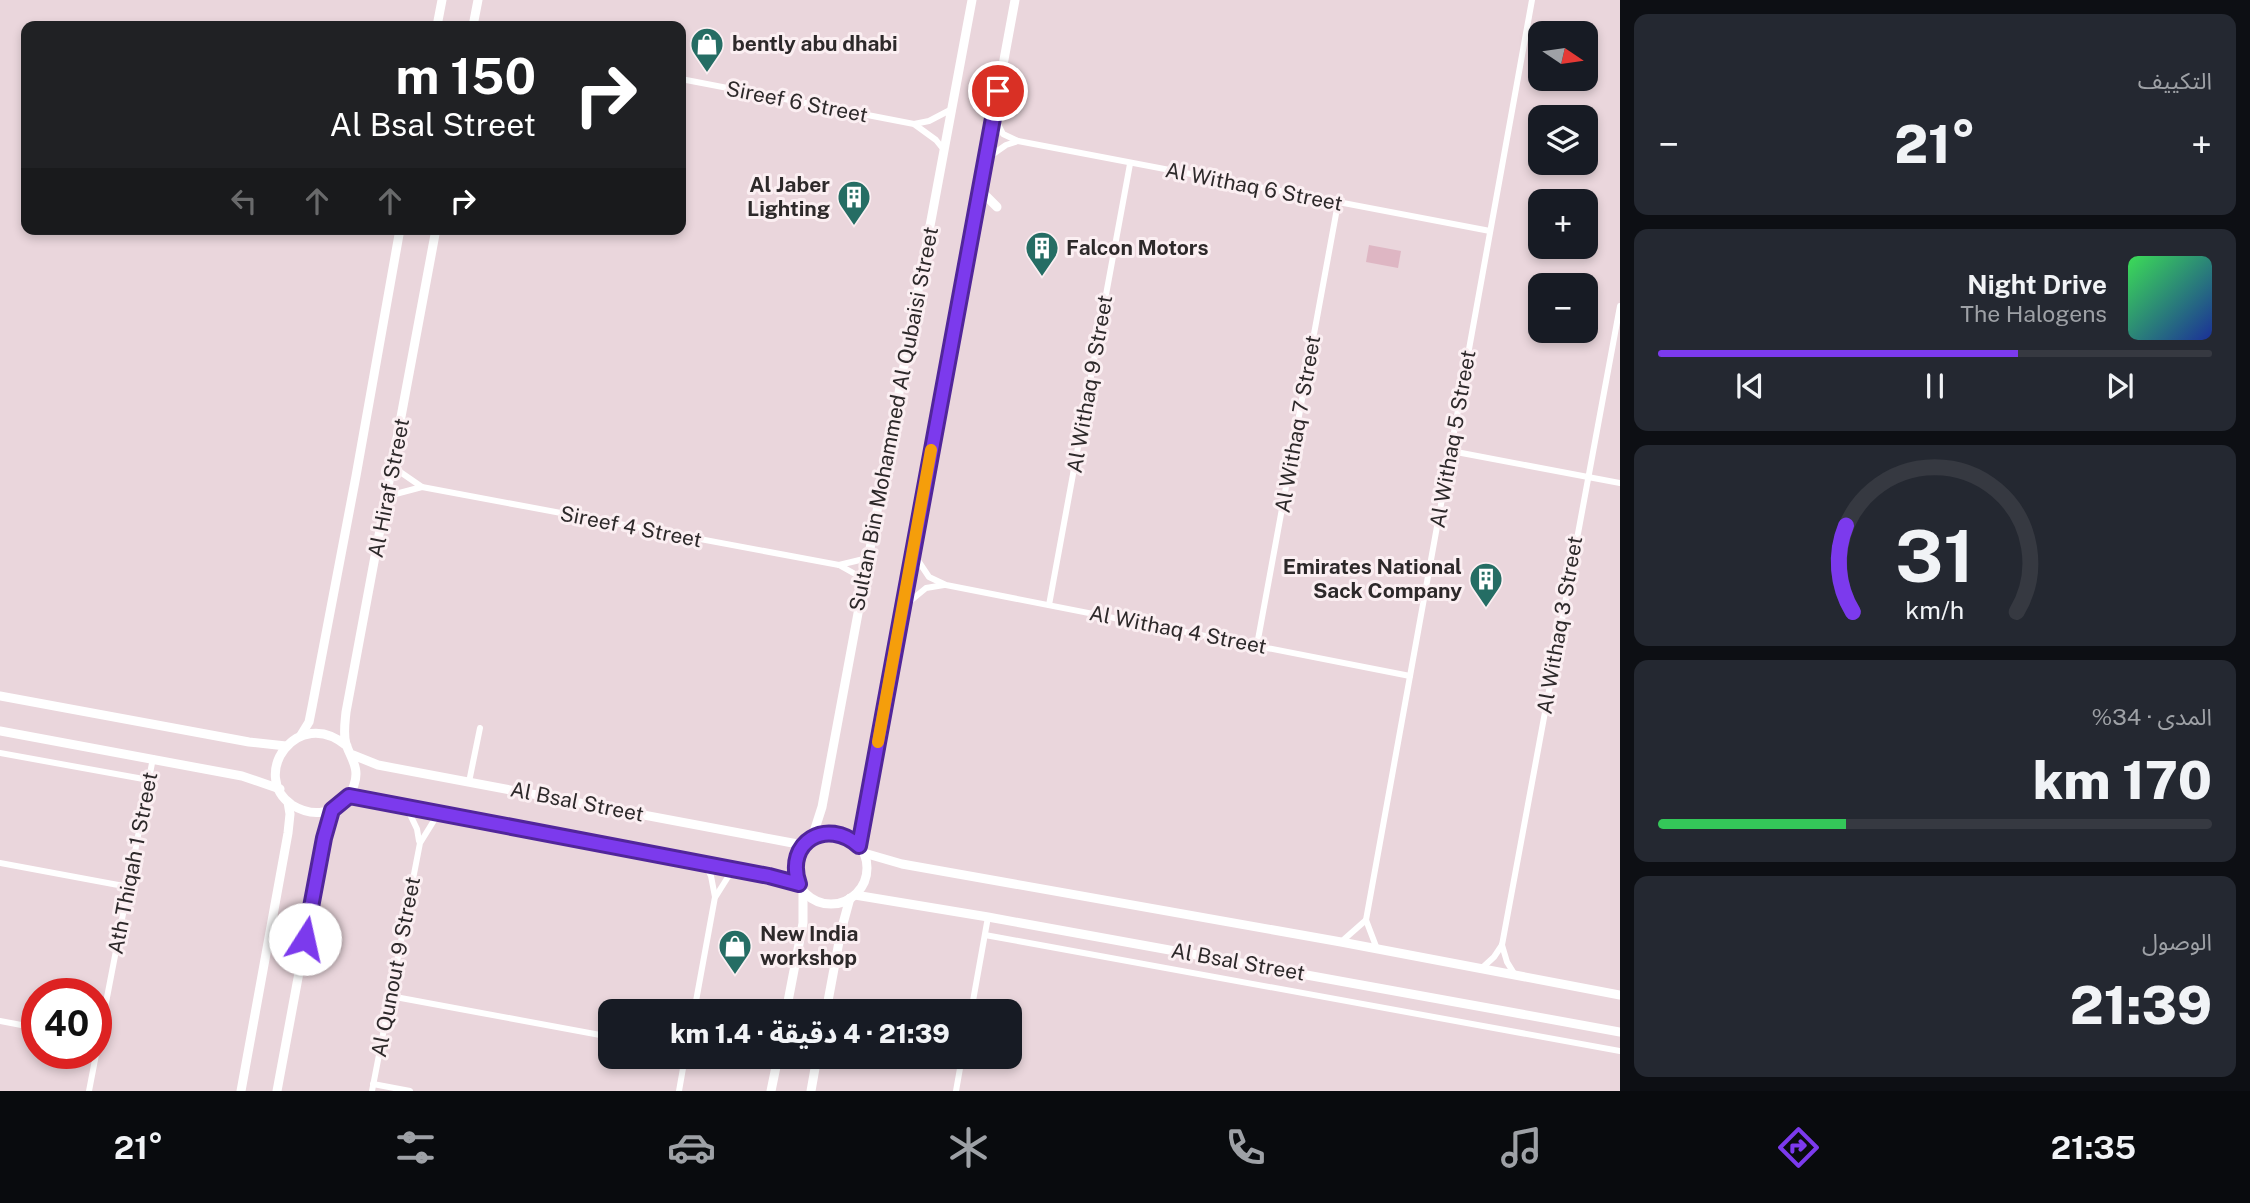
<!DOCTYPE html>
<html lang="ar">
<meta charset="utf-8">
<style>
body{margin:0;font-family:"Public Sans","Noto Sans Arabic",sans-serif;background:#242831;color:#f1f3f6;direction:rtl;height:100vh;display:flex;flex-direction:column;font-size:26px;white-space:nowrap}
*{box-sizing:border-box;margin:0}
p{font-size:23px;color:#9ea1a6}
.icon{flex:none;width:38px;height:38px;fill:none;stroke:currentColor;stroke-width:2;stroke-linecap:round;stroke-linejoin:round}
.map{position:relative;flex:1;overflow:hidden;direction:ltr}
.drawer{display:flex;flex-direction:column;gap:14px;padding:14px;background:#0d0f14;width:630px}
.drawer>*{flex:none}
.guide{position:absolute;left:21px;top:21px;width:665px;height:214px;border-radius:14px;box-shadow:0 4px 10px #0003;direction:rtl;background:#202124;color:#fff;overflow:hidden}
.needle{width:46px;rotate:103deg}
.buttons{position:absolute;left:1528px;top:21px;display:grid;gap:14px}
.buttons a{display:grid;place-items:center;width:70px;height:70px;border-radius:14px;background:#171b24;box-shadow:0 4px 10px #0003;font-size:35px}
.speed{position:absolute;left:21px;top:978px;display:flex;gap:14px;font-size:35px;font-weight:700;text-align:center}
.speed>*{display:grid;place-content:center;width:91px;height:91px;border-radius:50%;background:#171b24;box-shadow:0 4px 10px #0003;line-height:1}
.speed .limit{border:10px solid #d22;background:#fff;color:#111}
.pin{position:absolute;display:grid;place-items:center;width:60px;height:60px;color:#fff;margin:-30px;border:4px solid #fff;border-radius:50%;box-shadow:0 2px 7px #0007}
.me{position:absolute;width:77px;margin:-38px;rotate:10deg;stroke-linejoin:round;filter:drop-shadow(0 0 5px #0008)}
.turn{display:flex;align-items:center;gap:24px;height:147px;padding:0 35px;font-size:32px}
.turn .icon{width:91px;height:91px;stroke-width:2.5}
.turn b{display:block;font-size:49px;line-height:60px}
.lanes{display:flex;align-items:center;height:66px;padding:0 35px;background:#0003;justify-content:center;gap:35px;direction:ltr}
.lanes .off{opacity:.35}
.big{font-size:52px;font-weight:800;line-height:1.1}
.drawer .tile{flex:1;display:flex;flex-direction:column;justify-content:center;gap:10px;min-width:0;padding:0 24px;border-radius:14px;background:#242831}
.drawer .dial{align-items:center;gap:0}
.dial svg{height:182px;overflow:visible;fill:none;stroke:#363941;stroke-width:7;stroke-linecap:round;text-anchor:middle}
.dial text{fill:#f1f3f6;stroke:none}
.song{display:flex;align-items:center;gap:21px}
.cover{width:84px;height:84px;border-radius:10px;background:linear-gradient(135deg,hsl(130 70% 55%),hsl(230 70% 35%))}
.played{height:7px;border-radius:4px;background:linear-gradient(90deg,#7c3aed 65%,#363941 65%)}
.keys{display:flex;justify-content:space-around;direction:ltr}
.heat{display:flex;justify-content:space-between;align-items:center;font-size:38px;direction:ltr}
.charge{height:10px;border-radius:5px;background:linear-gradient(90deg,#34c759 34%,#363941 0)}
.trip{position:absolute;left:598px;top:999px;width:424px;height:70px;border-radius:14px;background:#171b24;box-shadow:0 4px 10px #0003;font-weight:800;line-height:70px;text-align:center;direction:rtl}
.tabs{display:flex;height:112px;justify-content:space-around;align-items:center;background:#090b0e;color:#9ea1a6}
.tabs .icon{width:49px;height:49px}
.tabs .on{color:#7c3aed}
.tabs b{font-size:32px;color:#f1f3f6}
main{display:flex;flex:1;min-height:0}
.map>svg:first-child{display:block}
.built{fill:#ead6dc;fill-rule:evenodd}
.green{fill:#deb6c3}
.lines{fill:none;stroke-linecap:round;stroke-linejoin:round}
.street{stroke:#fff;stroke-width:6}
.secondary{stroke:#fff;stroke-width:9}
.route-casing{stroke:#51269a;stroke-width:18}
.route{stroke:#7c3aed;stroke-width:12}
.slow{stroke:#f59e0b;stroke-width:12}
.labels{text-anchor:middle;stroke-width:6;stroke-linejoin:round;paint-order:stroke}
.poi-label{font-size:21px;font-weight:bold;fill:#2d292a;stroke:#fbeff2;text-anchor:start}
.street-label{font-size:21px;fill:#2d292a;stroke:#fbeff2}
</style>
<main>
<section class="drawer">
<div class="tile"><p>التكييف</p>
<div class="heat"><a>−</a><b class="big">21°</b><a>+</a></div>
</div>
<div class="tile">
<div class="song"><i class="cover"></i><div><b>Night Drive</b><p>The Halogens</p></div></div>
<div class="played"></div>
<div class="keys"><svg class="icon" aria-label="previous" viewBox="0 0 24 24"><path d="M18 5L8 12l10 7zM5 5v14"/></svg><svg class="icon" aria-label="pause" viewBox="0 0 24 24"><path d="M8 5v14M16 5v14"/></svg><svg class="icon" aria-label="next" viewBox="0 0 24 24"><path d="M6 5l10 7-10 7zM19 5v14"/></svg></div>
</div>
<div class="tile dial"><svg viewBox="0 0 100 80">
<path d="M14 69A42 42 0 1 1 86 69"/>
<path d="M14 69A42 42 0 0 1 11 31" stroke="#7c3aed"/>
<text x="50" y="56" font-size="32" font-weight="700">31</text>
<text x="50" y="72" font-size="11">km/h</text>
</svg></div>
<div class="tile"><p>المدى · 34%</p><b class="big">170 km</b><div class="charge"></div></div>
<div class="tile"><p>الوصول</p><b class="big">21:39</b></div>
</section>
<div class="map">
<svg width="1620" height="1091" viewBox="0 0 1620 1091">
<rect width="100%" height="100%" fill="#ede2e5"/>
<path class="built" d="M0,0H1620V1091H0ZM26,26H681V229H26ZM1540,33H1586V79H1540ZM1540,117H1586V163H1540ZM1540,201H1586V247H1540ZM1540,285H1586V331H1540ZM37,994H96V1054H37ZM611,1012H1010V1057H611Z"/>
<polygon class="green" points="1369,245 1401,251 1398,268 1366,262"/>
<g class="lines">
<g class="street">
<polyline points="681,79 914,124 936,140 944,150"/>
<polyline points="994,116 1003,134 1018,141 1490,231"/>
<polyline points="914,124 929,121 952,109"/>
<polyline points="986,159 1006,145 1018,141"/>
<polyline points="1451,451 1620,483"/>
<polyline points="393,467 422,487 839,565 864,579"/>
<polyline points="388,496 422,487"/>
<polyline points="913,553 929,577 946,585 1410,676"/>
<polyline points="839,565 868,558"/>
<polyline points="1049,605 1130,164"/>
<polyline points="903,607 926,588 944,585"/>
<polyline points="1257,645 1338,203"/>
<polyline points="0,753 149,780"/>
<polyline points="469,782 480,728"/>
<polyline points="407,808 417,829 419,841"/>
<polyline points="0,863 129,887"/>
<polyline points="716,896 733,869"/>
<polyline points="985,935 1620,1051"/>
<polyline points="1341,942 1366,920"/>
<polyline points="1502,945 1507,962 1515,975"/>
<polyline points="1377,949 1366,920 1532,0"/>
<polyline points="1482,968 1494,957 1502,945 1620,306"/>
<polyline points="390,996 611,1037"/>
<polyline points="694,1012 715,897 711,876 705,864"/>
<polyline points="971,1012 988,917"/>
<polyline points="0,1021 37,1028"/>
<polyline points="373,1084 410,1091"/>
<polyline points="89,1091 153,758"/>
<polyline points="372,1091 420,843 438,814"/>
<polyline points="679,1091 685,1057"/>
<polyline points="956,1091 962,1057"/>
</g>
<g class="secondary">
<polyline points="437,26 442,0"/>
<polyline points="473,26 478,0"/>
<polyline points="979,189 997,207"/>
<polyline points="0,696 249,742 286,746"/>
<polyline points="0,731 242,776 280,789"/>
<polyline points="301,735 309,722 312,707 356,476 400,229"/>
<path d="M347,746C297,704 249,776 292,805C302,811 312,814 323,812C338,809 350,799 354,785C360,768 351,759 346,744C343,734 345,723 346,712L436,229"/>
<polyline points="353,755 378,765 803,845"/>
<polyline points="349,796 733,869 799,884"/>
<circle cx="831" cy="868" r="36"/>
<polyline points="812,838 822,807 972,0"/>
<polyline points="859,846 1015,0"/>
<polyline points="864,853 902,864 1341,942 1620,995"/>
<polyline points="855,895 988,917 1620,1032"/>
<polyline points="786,1012 803,923 803,891"/>
<polyline points="826,1012 841,931 850,898"/>
<polyline points="241,1091 288,833 290,814 288,802"/>
<polyline points="277,1091 324,838 332,810"/>
<polyline points="771,1091 778,1057"/>
<polyline points="811,1091 817,1057"/>
</g>
</g>
<g class="lines">
<defs>
<path id="route" d="M305,939L324,838L332,810L349,796L769,876L799,884C784,842 827,817 859,846L998,91"/>
</defs>
<use href="#route" class="route-casing"/>
<use href="#route" class="route"/>
<polyline class="slow" points="878,742 931,450"/>
</g>
<defs>
<symbol id="shop-pin" viewBox="-11 -11 22 30"><path d="M0 17L-7.5 6A9.5 9.5 0 1 1 7.5 6Z" fill="#256d64" stroke="#fbeff2"/><path d="M-5-2.5h2.3a2.7 3.5 0 0 1 5.4 0H5L5.5 6h-11ZM-1.5-2.5h3a1.5 2.3 0 0 0-3 0Z" fill="#fff"/></symbol>
<symbol id="building-pin" viewBox="-11 -11 22 30"><path d="M0 17L-7.5 6A9.5 9.5 0 1 1 7.5 6Z" fill="#256d64" stroke="#fbeff2"/><path d="M-4-6H4V6H1V3H-1V6H-4ZM-2.5-4.3h1.7v1.8h-1.7ZM.8-4.3h1.7v1.8H.8ZM-2.5-1h1.7V.8h-1.7ZM.8-1h1.7V.8H.8Z" fill="#fff"/></symbol>
</defs>
<g fill-rule="evenodd">
<use href="#shop-pin" x="688" y="25" width="38" height="52"/>
<use href="#building-pin" x="835" y="178" width="38" height="52"/>
<use href="#building-pin" x="1023" y="229" width="38" height="52"/>
<use href="#building-pin" x="1467" y="560" width="38" height="52"/>
<use href="#shop-pin" x="716" y="927" width="38" height="52"/>
</g>
<g class="labels">
<g class="poi-label">
<text x="732" y="51">bently abu dhabi</text>
<text x="830" y="192" text-anchor="end">Al Jaber<tspan x="830" dy="24">Lighting</tspan></text>
<text x="1066" y="255">Falcon Motors</text>
<text x="1462" y="574" text-anchor="end">Emirates National<tspan x="1462" dy="24">Sack Company</tspan></text>
<text x="760" y="941">New India<tspan x="760" dy="24">workshop</tspan></text>
</g>
<g class="street-label">
<text transform="translate(797 102) rotate(11)" y="7">Sireef 6 Street</text>
<text transform="translate(1254 187) rotate(11)" y="7">Al Withaq 6 Street</text>
<text transform="translate(1090 384) rotate(-80)" y="7">Al Withaq 9 Street</text>
<text transform="translate(894 419) rotate(-79)" y="7">Sultan Bin Mohammed Al Qubaisi Street</text>
<text transform="translate(1298 424) rotate(-80)" y="7">Al Withaq 7 Street</text>
<text transform="translate(1453 439) rotate(-80)" y="7">Al Withaq 5 Street</text>
<text transform="translate(389 488) rotate(-79)" y="7">Al Hiraf Street</text>
<text transform="translate(631 527) rotate(11)" y="7">Sireef 4 Street</text>
<text transform="translate(1560 625) rotate(-80)" y="7">Al Withaq 3 Street</text>
<text transform="translate(1178 630) rotate(11)" y="7">Al Withaq 4 Street</text>
<text transform="translate(577 802) rotate(11)" y="7">Al Bsal Street</text>
<text transform="translate(133 863) rotate(-79)" y="7">Ath Thiqah 1 Street</text>
<text transform="translate(1238 962) rotate(10)" y="7">Al Bsal Street</text>
<text transform="translate(396 967) rotate(-79)" y="7">Al Qunout 9 Street</text>
</g>
</g>
</svg>
<div class="buttons">
<a><svg class="needle" viewBox="-14 -14 28 28"><path d="M0-13l5 13h-10z" fill="#e53935"/><path d="M0 13l5-13h-10z" fill="#9ea1a6"/></svg></a>
<a><svg class="icon" aria-label="layers" viewBox="0 0 24 24"><path d="M12 4l9 5-9 5-9-5zM3 14l9 5 9-5"/></svg></a>
<a>+</a>
<a>−</a>
</div>
<div class="speed"><div class="limit">40</div></div>
<div class="pin" style="left:998px;top:91px;background:#d93025"><svg class="icon" aria-label="arrive" viewBox="0 0 24 24"><path d="M6 21V4h12l-3 4 3 4H6"/></svg></div>
<svg class="me" style="left:305px;top:939px" viewBox="-20 -20 40 40"><circle r="19" fill="#fff"/><path d="M0-13L10 11 0 6-10 11z" fill="#7c3aed"/></svg>
<div class="trip">21:39 · 4 دقيقة · 1.4 km</div>
<div class="guide">
<div class="turn"><svg class="icon" aria-label="right" viewBox="0 0 24 24"><path d="M7 20v-9h11M14 6l5 5-5 5"/></svg><div><b>150 m</b>Al Bsal Street</div></div>
<div class="lanes"><svg class="icon off" aria-label="left" viewBox="0 0 24 24"><path d="M17 20v-9H6M10 6l-5 5 5 5"/></svg><svg class="icon off" aria-label="ahead" viewBox="0 0 24 24"><path d="M12 20V5M6 11l6-6 6 6"/></svg><svg class="icon off" aria-label="ahead" viewBox="0 0 24 24"><path d="M12 20V5M6 11l6-6 6 6"/></svg><svg class="icon" aria-label="right" viewBox="0 0 24 24"><path d="M7 20v-9h11M14 6l5 5-5 5"/></svg></div>
</div>
</div>
</main>
<nav class="tabs">
<b>21:35</b>
<svg class="icon on" aria-label="directions" viewBox="0 0 24 24"><path d="M12 3l9 9-9 9-9-9zM9 14v-3h6M13 9l2 2-2 2"/></svg>
<svg class="icon" aria-label="music" viewBox="0 0 24 24"><path d="M9 18V5l10-2v13"/><circle cx="6" cy="18" r="3"/><circle cx="16" cy="16" r="3"/></svg>
<svg class="icon" aria-label="phone" viewBox="0 0 24 24"><path d="M5 4h4l2 5-3 2q2 4 5 5l2-3 5 2v4C11 20 4 13 5 4z"/></svg>
<svg class="icon" aria-label="climate" viewBox="0 0 24 24"><path d="M12 3v18M4 7l16 10M4 17L20 7"/></svg>
<svg class="icon" aria-label="car" viewBox="0 0 24 24"><path d="M5 17H2v-5l4-1 3-4h7l3 4 3 1v5h-3M9 17h6M6 11h13"/><circle cx="7" cy="17" r="2"/><circle cx="17" cy="17" r="2"/></svg>
<svg class="icon" aria-label="filters" viewBox="0 0 24 24"><path d="M4 7h16M4 17h16"/><circle cx="9" cy="7" r="2"/><circle cx="15" cy="17" r="2"/></svg>
<b>21°</b>
</nav>
